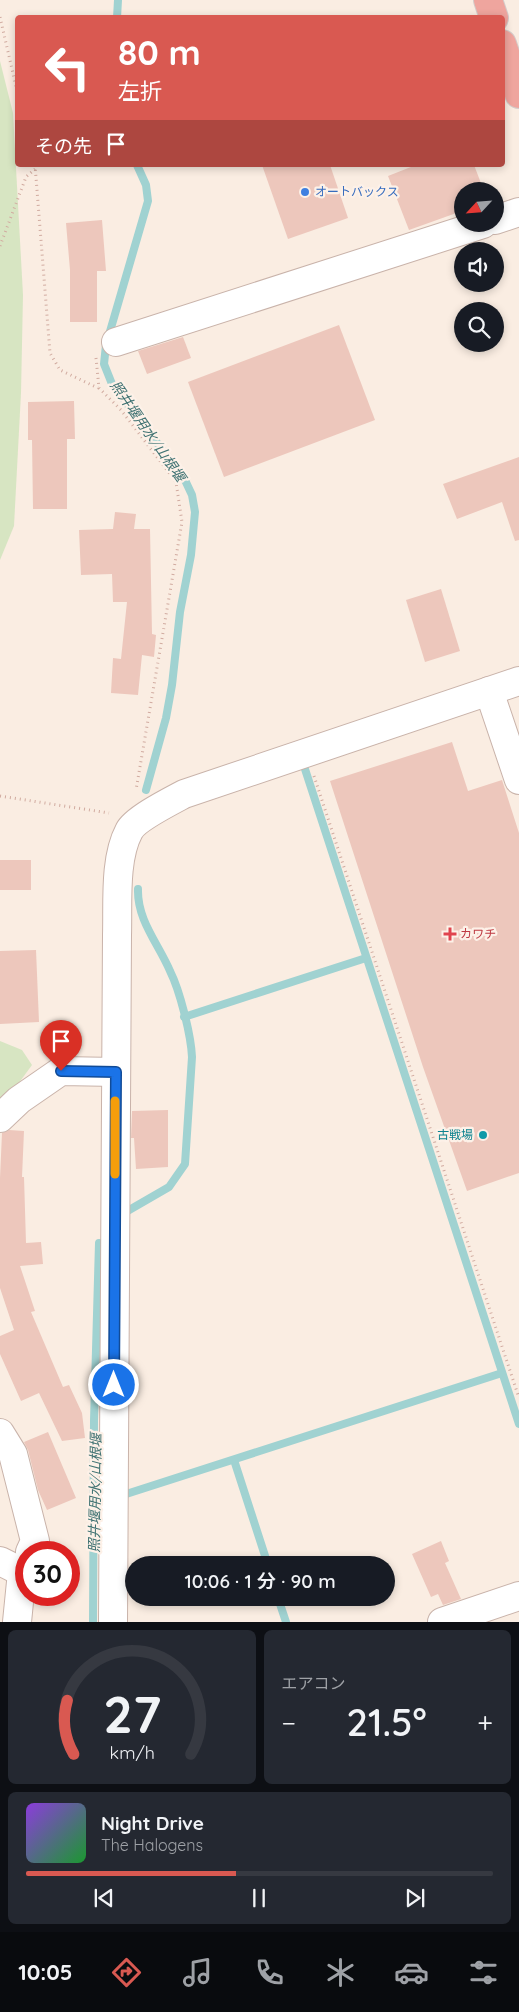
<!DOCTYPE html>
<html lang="ja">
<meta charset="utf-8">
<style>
body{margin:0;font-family:Quicksand,"Noto Sans JP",sans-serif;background:#242831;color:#f1f3f6;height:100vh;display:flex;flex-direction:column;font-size:19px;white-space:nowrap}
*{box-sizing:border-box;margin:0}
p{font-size:16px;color:#9ea1a6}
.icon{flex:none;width:28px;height:28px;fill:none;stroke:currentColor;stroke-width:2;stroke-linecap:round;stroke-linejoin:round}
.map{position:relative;height:1622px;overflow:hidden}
.details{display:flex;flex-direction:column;gap:8px;padding:8px;background:#0d0f14;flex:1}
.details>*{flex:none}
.top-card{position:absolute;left:15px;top:15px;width:490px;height:152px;border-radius:5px;box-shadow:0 2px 8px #0003;background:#d95951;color:#fff;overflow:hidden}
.needle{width:32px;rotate:244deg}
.tools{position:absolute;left:454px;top:182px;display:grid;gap:10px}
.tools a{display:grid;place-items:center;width:50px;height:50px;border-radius:50%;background:#171b24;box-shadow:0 2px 8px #0003;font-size:25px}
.speed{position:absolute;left:15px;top:1541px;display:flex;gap:10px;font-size:25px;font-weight:700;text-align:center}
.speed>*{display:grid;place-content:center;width:65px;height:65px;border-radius:50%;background:#171b24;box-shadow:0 2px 8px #0003;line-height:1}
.speed .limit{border:8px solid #d22;background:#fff;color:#111}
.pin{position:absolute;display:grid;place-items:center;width:42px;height:42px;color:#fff;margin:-51px -21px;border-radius:50% 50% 50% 0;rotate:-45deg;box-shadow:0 0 5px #0007}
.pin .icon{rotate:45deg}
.me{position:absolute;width:55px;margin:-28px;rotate:0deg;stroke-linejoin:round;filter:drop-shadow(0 0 4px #0008)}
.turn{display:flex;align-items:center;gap:18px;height:105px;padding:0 20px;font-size:22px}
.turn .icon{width:65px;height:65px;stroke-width:2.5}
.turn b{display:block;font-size:35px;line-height:42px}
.then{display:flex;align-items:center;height:48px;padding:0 20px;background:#0003;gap:10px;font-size:19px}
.big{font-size:38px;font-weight:600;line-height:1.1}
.details .card{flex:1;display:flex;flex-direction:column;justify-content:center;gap:8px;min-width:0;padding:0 18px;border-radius:8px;background:#242831}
.details .dial{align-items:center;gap:0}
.dial svg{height:130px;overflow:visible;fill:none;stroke:#363941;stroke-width:7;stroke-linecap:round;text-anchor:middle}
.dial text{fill:#f1f3f6;stroke:none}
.song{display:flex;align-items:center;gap:15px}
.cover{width:60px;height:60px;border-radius:8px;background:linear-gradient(135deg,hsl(270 70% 55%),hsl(130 70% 35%))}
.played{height:5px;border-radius:2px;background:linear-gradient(90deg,#d95951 45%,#363941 45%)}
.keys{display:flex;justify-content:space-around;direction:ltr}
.heat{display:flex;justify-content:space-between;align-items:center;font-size:28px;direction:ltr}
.details .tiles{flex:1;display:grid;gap:8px;grid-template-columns:1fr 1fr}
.card:last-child{grid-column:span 2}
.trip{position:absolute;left:125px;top:1556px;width:270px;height:50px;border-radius:25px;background:#171b24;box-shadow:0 2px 8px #0003;font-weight:600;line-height:50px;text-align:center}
.tab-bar{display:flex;height:80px;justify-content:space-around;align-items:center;background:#090b0e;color:#9ea1a6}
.tab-bar .icon{width:35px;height:35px}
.tab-bar .on{color:#d95951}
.tab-bar b{font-size:22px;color:#f1f3f6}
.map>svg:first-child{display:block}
.green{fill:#d7e5c2}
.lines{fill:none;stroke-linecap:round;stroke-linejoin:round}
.stream{stroke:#a0d2d1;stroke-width:8}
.building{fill:#edc7bc}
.minor-casing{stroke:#c9b3aa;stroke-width:30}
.highway-casing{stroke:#d4cbc9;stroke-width:30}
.path{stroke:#d1aba0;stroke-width:3;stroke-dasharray:1 4;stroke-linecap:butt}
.minor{stroke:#fff;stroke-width:28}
.highway{stroke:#efa59e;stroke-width:28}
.route-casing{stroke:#114b97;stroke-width:12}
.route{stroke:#1a73e8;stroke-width:9}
.slow{stroke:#f59e0b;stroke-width:9}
.shop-dot{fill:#3f7fe0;stroke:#fdf1e8;stroke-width:2}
.health-dot{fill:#e0444e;stroke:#fdf1e8;stroke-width:2}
.culture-dot{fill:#0f9aa8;stroke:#fdf1e8;stroke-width:2}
.labels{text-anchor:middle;stroke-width:4.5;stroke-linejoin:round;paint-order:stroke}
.shop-label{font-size:12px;fill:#366cbe;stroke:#fdf1e8;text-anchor:start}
.health-label{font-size:12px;fill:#be3a42;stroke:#fdf1e8;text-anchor:start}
.culture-label{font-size:12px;fill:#0d838f;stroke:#fdf1e8;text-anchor:end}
.water-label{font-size:14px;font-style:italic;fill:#417373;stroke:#fdf1e8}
</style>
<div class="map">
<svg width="519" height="1622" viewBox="0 0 519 1622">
<rect width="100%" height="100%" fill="#faede2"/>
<g class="green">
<polygon points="0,61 13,113 23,295 21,393 14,526 0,560"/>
<polygon points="0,1041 22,1050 32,1065 10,1095 0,1101"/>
</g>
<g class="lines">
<g class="stream">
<polyline points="117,18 118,0"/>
<polyline points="137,165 146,185 148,201 106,345 104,364 112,384 184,478 192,495 195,512 191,555 180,612 172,685 166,718 146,790"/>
<polyline points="303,763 519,1424"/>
<polyline points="184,1017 366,958"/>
<path d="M124,1213L169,1187L185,1164L192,1057C191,1035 180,991 170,971C158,943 137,920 138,889"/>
<polyline points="234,1460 268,1565"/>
<polyline points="120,1496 502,1373"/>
<polyline points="94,1505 109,1500"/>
<polyline points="278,1598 286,1622"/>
<polyline points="93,1622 94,1421 99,1243"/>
</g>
</g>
<g class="building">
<polygon points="262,165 330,165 348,218 288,239"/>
<polygon points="416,165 474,165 484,191 462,191 462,211 409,230 388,176"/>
<polygon points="102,220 106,271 97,271 97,322 70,322 70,270 66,223"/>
<polygon points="339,325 375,420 224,477 188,382"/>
<polygon points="183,337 191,358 147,374 138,351"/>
<polygon points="74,401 75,439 67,439 67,509 33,509 32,440 28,440 28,402"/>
<polygon points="519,457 519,540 515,541 502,502 457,519 443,484"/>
<polygon points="115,512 136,514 134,529 150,529 152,634 156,635 154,657 142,655 138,695 111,693 113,658 121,659 127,602 113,602 112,574 81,575 79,530 113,529"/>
<polygon points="441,589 460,651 425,662 406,600"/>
<polygon points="452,742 468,791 502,780 519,833 519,1173 467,1191 423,1067 330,781"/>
<rect x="0" y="860" width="31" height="30"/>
<polygon points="36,950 39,1022 0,1024 0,951"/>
<polygon points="168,1110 168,1167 136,1169 134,1138 131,1138 132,1111"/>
<polygon points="9,1130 24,1131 22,1177 24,1177 26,1243 41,1242 43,1264 20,1266 35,1311 31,1312 63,1387 69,1385 82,1413 85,1438 62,1441 39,1393 21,1401 0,1354 0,1336 14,1330 0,1288 0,1178 2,1133"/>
<polygon points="48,1432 76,1498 47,1510 38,1490 28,1450 24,1442"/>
<polygon points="441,1541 449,1561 445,1563 461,1599 443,1605 438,1594 431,1597 412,1554"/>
</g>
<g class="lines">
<defs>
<g id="minor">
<polyline points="495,220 519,212"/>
<polyline points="116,342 483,224"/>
<polyline points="489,691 519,780"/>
<polyline points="0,1118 19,1100 61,1071 116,1072"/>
<polyline points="0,1433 13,1454 35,1541 30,1552"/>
<polyline points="0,1561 22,1572 17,1622"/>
<path d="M113,1622L117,935C118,904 114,859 129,831C135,819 171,801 184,794L519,681"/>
<polyline points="442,1622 519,1596"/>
</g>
<g id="highway">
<polyline points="488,0 494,18"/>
<polyline points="502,44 519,94"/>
</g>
</defs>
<use href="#minor" class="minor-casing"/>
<use href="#highway" class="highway-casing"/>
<g class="path">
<polyline points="0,17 18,95"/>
<polyline points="35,165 50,353 60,370 98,388"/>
<polyline points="0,246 26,177 35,169"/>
<polyline points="96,358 99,388 121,410 176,482 182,522 136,790"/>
<polyline points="314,776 519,1398"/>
<polyline points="0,796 109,813"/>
</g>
<use href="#minor" class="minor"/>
<use href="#highway" class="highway"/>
</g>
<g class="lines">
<defs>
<polyline id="route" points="61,1071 116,1072 114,1385"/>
</defs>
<use href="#route" class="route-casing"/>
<use href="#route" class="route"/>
<polyline class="slow" points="115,1174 115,1101"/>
</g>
<circle class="shop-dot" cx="305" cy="192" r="5"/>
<path class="health-dot" d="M447.5 926.5h5v5h5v5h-5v5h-5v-5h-5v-5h5z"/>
<circle class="culture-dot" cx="483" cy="1135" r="5"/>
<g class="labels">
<g class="shop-label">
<text x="315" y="196">オートバックス</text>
</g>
<g class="health-label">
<text x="460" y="938">カワチ</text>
</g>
<g class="culture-label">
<text x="473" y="1139">古戦場</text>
</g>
<g class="water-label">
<text transform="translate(148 431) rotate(55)" y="5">照井堰用水/山根堰</text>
<text transform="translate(95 1493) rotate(-89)" y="5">照井堰用水/山根堰</text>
</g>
</g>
</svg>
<div class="tools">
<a><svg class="needle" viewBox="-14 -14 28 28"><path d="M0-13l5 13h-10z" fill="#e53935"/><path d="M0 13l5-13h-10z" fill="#9ea1a6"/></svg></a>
<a><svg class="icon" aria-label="sound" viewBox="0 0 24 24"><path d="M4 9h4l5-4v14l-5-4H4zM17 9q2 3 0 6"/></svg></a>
<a><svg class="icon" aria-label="search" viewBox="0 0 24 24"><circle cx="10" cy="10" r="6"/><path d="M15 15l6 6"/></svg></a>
</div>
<div class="speed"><div class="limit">30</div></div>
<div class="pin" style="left:61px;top:1071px;background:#d93025"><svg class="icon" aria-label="arrive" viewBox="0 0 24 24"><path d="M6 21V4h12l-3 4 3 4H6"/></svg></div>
<svg class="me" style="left:114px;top:1385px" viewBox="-20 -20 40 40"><circle r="17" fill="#1a73e8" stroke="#fff" stroke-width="3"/><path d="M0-11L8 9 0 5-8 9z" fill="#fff"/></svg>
<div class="trip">10:06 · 1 分 · 90 m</div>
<div class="top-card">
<div class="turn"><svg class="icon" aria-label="left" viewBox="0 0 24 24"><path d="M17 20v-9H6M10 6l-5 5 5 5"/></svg><div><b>80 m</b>左折</div></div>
<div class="then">その先<svg class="icon" aria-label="arrive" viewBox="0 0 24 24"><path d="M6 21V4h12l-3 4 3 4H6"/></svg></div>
</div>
</div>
<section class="details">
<div class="tiles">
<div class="card dial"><svg viewBox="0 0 100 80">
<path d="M14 69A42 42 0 1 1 86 69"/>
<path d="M14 69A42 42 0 0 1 10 36" stroke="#d95951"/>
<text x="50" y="56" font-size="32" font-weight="700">27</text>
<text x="50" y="72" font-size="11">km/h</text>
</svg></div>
<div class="card"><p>エアコン</p>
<div class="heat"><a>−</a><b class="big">21.5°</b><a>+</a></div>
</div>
<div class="card">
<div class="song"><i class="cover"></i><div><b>Night Drive</b><p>The Halogens</p></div></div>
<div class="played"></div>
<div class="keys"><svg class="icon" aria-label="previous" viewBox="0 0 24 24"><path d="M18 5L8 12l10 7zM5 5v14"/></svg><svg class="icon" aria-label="pause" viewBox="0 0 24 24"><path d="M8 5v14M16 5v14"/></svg><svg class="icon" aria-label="next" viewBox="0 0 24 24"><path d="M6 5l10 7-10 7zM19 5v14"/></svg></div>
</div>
</div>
</section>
<nav class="tab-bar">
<b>10:05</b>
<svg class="icon on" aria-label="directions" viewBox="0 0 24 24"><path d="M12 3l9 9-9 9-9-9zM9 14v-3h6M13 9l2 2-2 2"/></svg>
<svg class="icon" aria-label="music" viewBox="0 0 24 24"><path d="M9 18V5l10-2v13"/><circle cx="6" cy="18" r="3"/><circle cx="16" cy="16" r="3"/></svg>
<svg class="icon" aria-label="phone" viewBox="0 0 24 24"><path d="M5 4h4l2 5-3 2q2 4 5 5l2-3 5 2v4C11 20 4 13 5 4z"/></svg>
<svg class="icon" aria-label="climate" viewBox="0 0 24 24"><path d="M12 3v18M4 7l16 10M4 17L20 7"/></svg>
<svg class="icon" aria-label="car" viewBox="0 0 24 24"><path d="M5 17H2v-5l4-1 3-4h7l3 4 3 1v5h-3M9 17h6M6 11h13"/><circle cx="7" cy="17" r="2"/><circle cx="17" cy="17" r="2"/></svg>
<svg class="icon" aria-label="filters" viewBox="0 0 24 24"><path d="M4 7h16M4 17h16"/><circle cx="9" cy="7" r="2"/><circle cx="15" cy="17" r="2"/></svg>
</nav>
